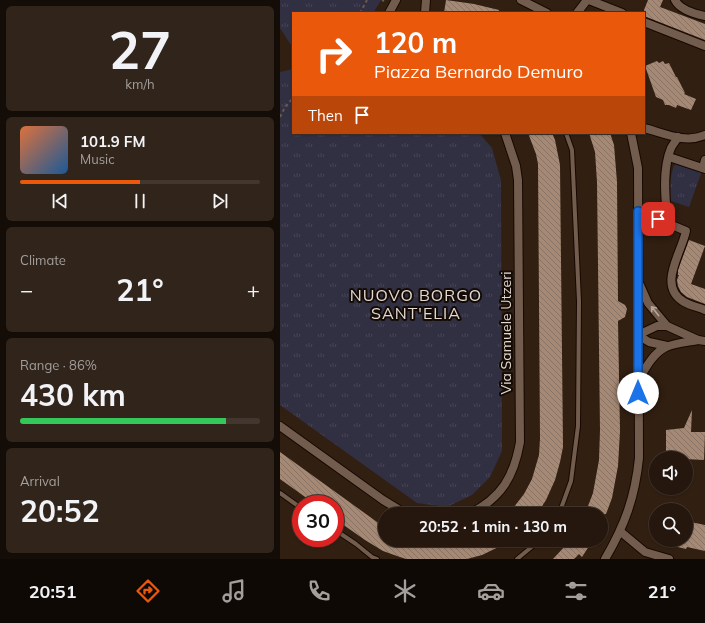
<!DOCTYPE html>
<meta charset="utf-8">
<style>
body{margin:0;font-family:Mulish,sans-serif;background:#31241b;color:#f1f3f6;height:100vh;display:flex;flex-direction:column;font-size:15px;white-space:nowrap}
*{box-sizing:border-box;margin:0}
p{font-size:13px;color:#a39f9d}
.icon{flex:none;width:22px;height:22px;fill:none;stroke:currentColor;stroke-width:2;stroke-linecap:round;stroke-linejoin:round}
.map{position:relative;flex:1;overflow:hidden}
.sheet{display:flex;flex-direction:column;gap:6px;padding:6px;background:#140d07;width:280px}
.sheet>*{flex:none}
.guide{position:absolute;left:12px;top:12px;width:353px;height:122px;border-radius:0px;box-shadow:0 1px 3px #0004,0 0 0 1px #42362e;background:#ea580c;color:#fff;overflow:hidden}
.controls{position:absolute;left:369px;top:451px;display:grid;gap:8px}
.controls a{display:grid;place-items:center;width:44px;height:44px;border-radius:50%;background:#25170d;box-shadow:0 1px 3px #0004,0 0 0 1px #42362e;font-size:20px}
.speed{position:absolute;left:12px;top:495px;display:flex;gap:8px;font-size:20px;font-weight:700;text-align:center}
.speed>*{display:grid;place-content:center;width:52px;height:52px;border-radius:50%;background:#25170d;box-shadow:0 1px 3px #0004,0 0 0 1px #42362e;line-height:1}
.speed .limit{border:6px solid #d22;background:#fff;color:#111}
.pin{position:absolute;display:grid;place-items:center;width:34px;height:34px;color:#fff;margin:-17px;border-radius:8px;box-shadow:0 2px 6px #0006}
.me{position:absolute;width:44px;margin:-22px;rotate:0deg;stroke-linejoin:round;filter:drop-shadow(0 0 3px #0008)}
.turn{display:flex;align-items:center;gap:14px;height:84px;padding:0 16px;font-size:18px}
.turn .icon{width:52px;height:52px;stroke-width:2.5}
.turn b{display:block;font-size:28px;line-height:34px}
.then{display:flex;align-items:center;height:38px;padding:0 16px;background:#0003;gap:8px;font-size:15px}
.big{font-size:30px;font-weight:700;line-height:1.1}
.sheet .tile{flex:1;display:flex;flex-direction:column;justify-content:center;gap:6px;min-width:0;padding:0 14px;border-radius:6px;background:#31241b}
.sheet .dial{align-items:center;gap:0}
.dial b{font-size:52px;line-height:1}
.song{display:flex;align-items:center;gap:12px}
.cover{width:48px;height:48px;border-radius:6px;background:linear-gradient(135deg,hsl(20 70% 55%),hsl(210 70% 35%))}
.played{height:4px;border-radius:2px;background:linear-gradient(90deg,#ea580c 50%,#42362e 50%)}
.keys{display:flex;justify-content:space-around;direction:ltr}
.heat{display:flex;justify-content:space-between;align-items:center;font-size:22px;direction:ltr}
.charge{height:6px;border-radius:3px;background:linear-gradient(90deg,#34c759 86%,#42362e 0)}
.trip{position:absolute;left:98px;top:507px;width:230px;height:40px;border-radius:20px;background:#25170d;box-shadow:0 1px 3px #0004,0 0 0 1px #42362e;font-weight:700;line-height:40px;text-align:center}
.tabs{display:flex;height:64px;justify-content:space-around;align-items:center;background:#0f0905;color:#a39f9d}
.tabs .icon{width:28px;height:28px}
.tabs .current{color:#ea580c}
.tabs b{font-size:18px;color:#f1f3f6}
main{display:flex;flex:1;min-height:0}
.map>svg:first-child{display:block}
.grass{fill:url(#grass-tufts)}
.building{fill:url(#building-back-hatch)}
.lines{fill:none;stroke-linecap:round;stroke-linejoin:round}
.service-casing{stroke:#180800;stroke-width:6}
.minor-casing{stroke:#180800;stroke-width:10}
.path{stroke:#6a594d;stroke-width:2;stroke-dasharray:3 3;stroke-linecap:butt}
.service{stroke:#725c4d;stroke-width:4}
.minor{stroke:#725c4d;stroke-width:8}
.oneway{stroke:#b7a69c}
.route-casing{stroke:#114b97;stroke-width:10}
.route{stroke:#1a73e8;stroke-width:7}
.labels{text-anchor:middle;stroke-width:4;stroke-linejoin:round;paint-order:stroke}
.street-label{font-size:14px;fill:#e5d8d0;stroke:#130b06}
.quarter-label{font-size:16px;letter-spacing:1px;fill:#e5d8d0;stroke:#130b06}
</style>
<main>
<section class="sheet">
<div class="tile dial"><b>27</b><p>km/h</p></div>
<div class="tile">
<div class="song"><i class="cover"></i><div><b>101.9 FM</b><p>Music</p></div></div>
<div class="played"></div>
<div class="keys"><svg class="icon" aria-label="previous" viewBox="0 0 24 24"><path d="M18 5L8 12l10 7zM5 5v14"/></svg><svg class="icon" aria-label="pause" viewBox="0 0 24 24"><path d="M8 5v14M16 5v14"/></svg><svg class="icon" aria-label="next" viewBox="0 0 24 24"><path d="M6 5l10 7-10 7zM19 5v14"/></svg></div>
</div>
<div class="tile"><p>Climate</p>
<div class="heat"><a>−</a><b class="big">21°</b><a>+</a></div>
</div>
<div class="tile"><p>Range · 86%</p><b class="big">430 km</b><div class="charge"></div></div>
<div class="tile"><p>Arrival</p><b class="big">20:52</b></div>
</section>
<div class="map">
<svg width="425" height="559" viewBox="0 0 425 559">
<defs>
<pattern id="grass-tufts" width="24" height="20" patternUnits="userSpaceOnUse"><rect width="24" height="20" fill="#312f42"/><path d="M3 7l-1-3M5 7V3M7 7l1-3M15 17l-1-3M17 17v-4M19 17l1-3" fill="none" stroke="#454354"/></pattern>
<pattern id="building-back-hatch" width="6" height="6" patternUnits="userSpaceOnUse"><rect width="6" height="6" fill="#a68974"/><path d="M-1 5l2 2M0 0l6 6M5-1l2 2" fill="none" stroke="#897364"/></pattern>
</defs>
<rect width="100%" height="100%" fill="#311f11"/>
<g class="grass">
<polygon points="0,0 101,0 93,13 13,13 13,48 0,28"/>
<polygon points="13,69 13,133 199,133 212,148 221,180 222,451 210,477 192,495 167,507 137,503 0,405 0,72"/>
<path d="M398,161L422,171L409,207L391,201C390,190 389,168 398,161Z"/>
</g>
<g class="building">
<polygon points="166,0 194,4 219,10 218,13 164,13"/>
<polygon points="368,0 383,0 380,7 425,24 425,40 364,16 364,10"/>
<polygon points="377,61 379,63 383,61 385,64 389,63 396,77 397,77 405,93 404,94 416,99 411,110 397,105 396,108 389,105 385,105 383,100 376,97 365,66"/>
<polygon points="248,133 272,133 275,140 280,165 283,447 280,462 275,480 266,500 257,514 226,514 234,507 244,494 252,479 259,455 260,439 258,164 256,154"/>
<polygon points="309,133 330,133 334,145 337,182 338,301 345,305 347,309 345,317 338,321 340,431 338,466 332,498 326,514 305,514 313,493 319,460 320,430 317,182 315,152"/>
<polygon points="409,240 425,246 411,284 425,289 425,304 407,297 401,292 398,286 397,280 399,275 398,275 398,270"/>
<polygon points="412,410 411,432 425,432 424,460 386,458 386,430 404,428"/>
<polygon points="0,452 97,522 105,526 105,540 233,540 202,555 187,559 126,559 117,556 103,551 85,540 55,519 55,504 35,504 0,479"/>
<polygon points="406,521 425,525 425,551 407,547 406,549 381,543 381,540 406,540"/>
<polygon points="290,540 313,540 302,557 299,554 294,559 273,559 286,545"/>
</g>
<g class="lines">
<defs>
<g id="service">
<polyline points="0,493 21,508"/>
<polyline points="279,514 291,481 298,426 299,301 292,150 286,133"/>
<polyline points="55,530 76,544 92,557 97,559"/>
<polyline points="237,559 260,540"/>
</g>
<g id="minor">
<polyline points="241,0 267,13"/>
<polyline points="309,0 342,13"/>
<path d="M395,0C400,10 415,14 425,16"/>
<polyline points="109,13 116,0"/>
<polyline points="145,13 146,0"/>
<polyline points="297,13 307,0"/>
<polyline points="364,22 425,46"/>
<path d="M364,128C384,133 405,144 425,135"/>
<polyline points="389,157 425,169"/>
<polyline points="423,168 425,160"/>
<path d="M358,211L406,231C401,254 377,286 404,302C411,306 418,307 425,310"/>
<path d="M388,223C385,200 382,169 391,148C393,144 396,141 398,137"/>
<polyline points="360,285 368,303 387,326 418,340 425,341"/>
<polyline points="358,335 369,342 387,346"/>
<polyline points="358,335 377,326 387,326"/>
<path d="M358,381C365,369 373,353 386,347C395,343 408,342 418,340"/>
<polyline points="0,426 103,500 126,514"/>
<path d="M189,514C222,498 234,476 240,442L238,180L236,166L225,133"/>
<polyline points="341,532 365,552 389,559"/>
<path d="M325,559C345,525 355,497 359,458L358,168L351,133"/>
</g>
</defs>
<use href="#service" class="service-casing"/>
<use href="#minor" class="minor-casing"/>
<g class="path">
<polyline points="102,0 104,1"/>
<polyline points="80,13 87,0"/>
<polyline points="0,117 5,107 13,98"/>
</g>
<use href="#service" class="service"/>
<use href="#minor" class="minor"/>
</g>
<defs><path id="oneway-shaft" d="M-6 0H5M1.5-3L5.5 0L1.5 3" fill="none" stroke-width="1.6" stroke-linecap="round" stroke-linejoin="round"/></defs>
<use class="oneway" href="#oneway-shaft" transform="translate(375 311) rotate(-129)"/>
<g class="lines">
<defs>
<polyline id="route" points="358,393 358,211 378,219"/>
</defs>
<use href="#route" class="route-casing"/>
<use href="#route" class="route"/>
</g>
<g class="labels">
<g class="street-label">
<text transform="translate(226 333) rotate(-90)" y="5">Via Samuele Utzeri</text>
</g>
<g class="quarter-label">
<text x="136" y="301">NUOVO BORGO<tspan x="136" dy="18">SANT'ELIA</tspan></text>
</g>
</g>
</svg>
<div class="controls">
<a><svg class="icon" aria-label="sound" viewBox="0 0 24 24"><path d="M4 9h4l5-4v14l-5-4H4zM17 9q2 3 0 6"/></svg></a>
<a><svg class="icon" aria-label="search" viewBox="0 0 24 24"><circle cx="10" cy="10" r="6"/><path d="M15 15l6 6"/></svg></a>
</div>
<div class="speed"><div class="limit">30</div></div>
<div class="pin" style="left:378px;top:219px;background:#d93025"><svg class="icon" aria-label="arrive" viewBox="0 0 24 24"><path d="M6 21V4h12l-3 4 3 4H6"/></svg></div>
<svg class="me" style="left:358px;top:393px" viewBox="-20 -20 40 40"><circle r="19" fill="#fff"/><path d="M0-13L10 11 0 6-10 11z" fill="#1a73e8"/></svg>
<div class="trip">20:52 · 1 min · 130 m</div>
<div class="guide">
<div class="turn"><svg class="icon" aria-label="right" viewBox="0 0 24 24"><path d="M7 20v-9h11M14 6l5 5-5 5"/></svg><div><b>120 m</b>Piazza Bernardo Demuro</div></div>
<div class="then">Then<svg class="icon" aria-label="arrive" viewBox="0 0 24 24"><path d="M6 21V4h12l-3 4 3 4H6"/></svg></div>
</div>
</div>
</main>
<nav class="tabs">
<b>20:51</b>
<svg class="icon current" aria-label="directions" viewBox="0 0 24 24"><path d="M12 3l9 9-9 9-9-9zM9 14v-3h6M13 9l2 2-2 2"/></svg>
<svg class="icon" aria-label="music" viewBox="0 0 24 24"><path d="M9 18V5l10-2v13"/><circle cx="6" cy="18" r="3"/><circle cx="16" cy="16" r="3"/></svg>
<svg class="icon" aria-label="phone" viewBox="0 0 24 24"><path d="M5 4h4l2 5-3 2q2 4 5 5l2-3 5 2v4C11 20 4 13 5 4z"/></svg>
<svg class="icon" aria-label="climate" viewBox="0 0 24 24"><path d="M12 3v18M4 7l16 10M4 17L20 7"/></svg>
<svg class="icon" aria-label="car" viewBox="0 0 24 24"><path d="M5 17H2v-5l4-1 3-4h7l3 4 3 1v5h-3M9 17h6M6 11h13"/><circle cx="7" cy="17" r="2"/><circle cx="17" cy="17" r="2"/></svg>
<svg class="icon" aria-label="filters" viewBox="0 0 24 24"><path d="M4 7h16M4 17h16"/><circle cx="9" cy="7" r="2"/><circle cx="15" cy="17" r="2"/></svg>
<b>21°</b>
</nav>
